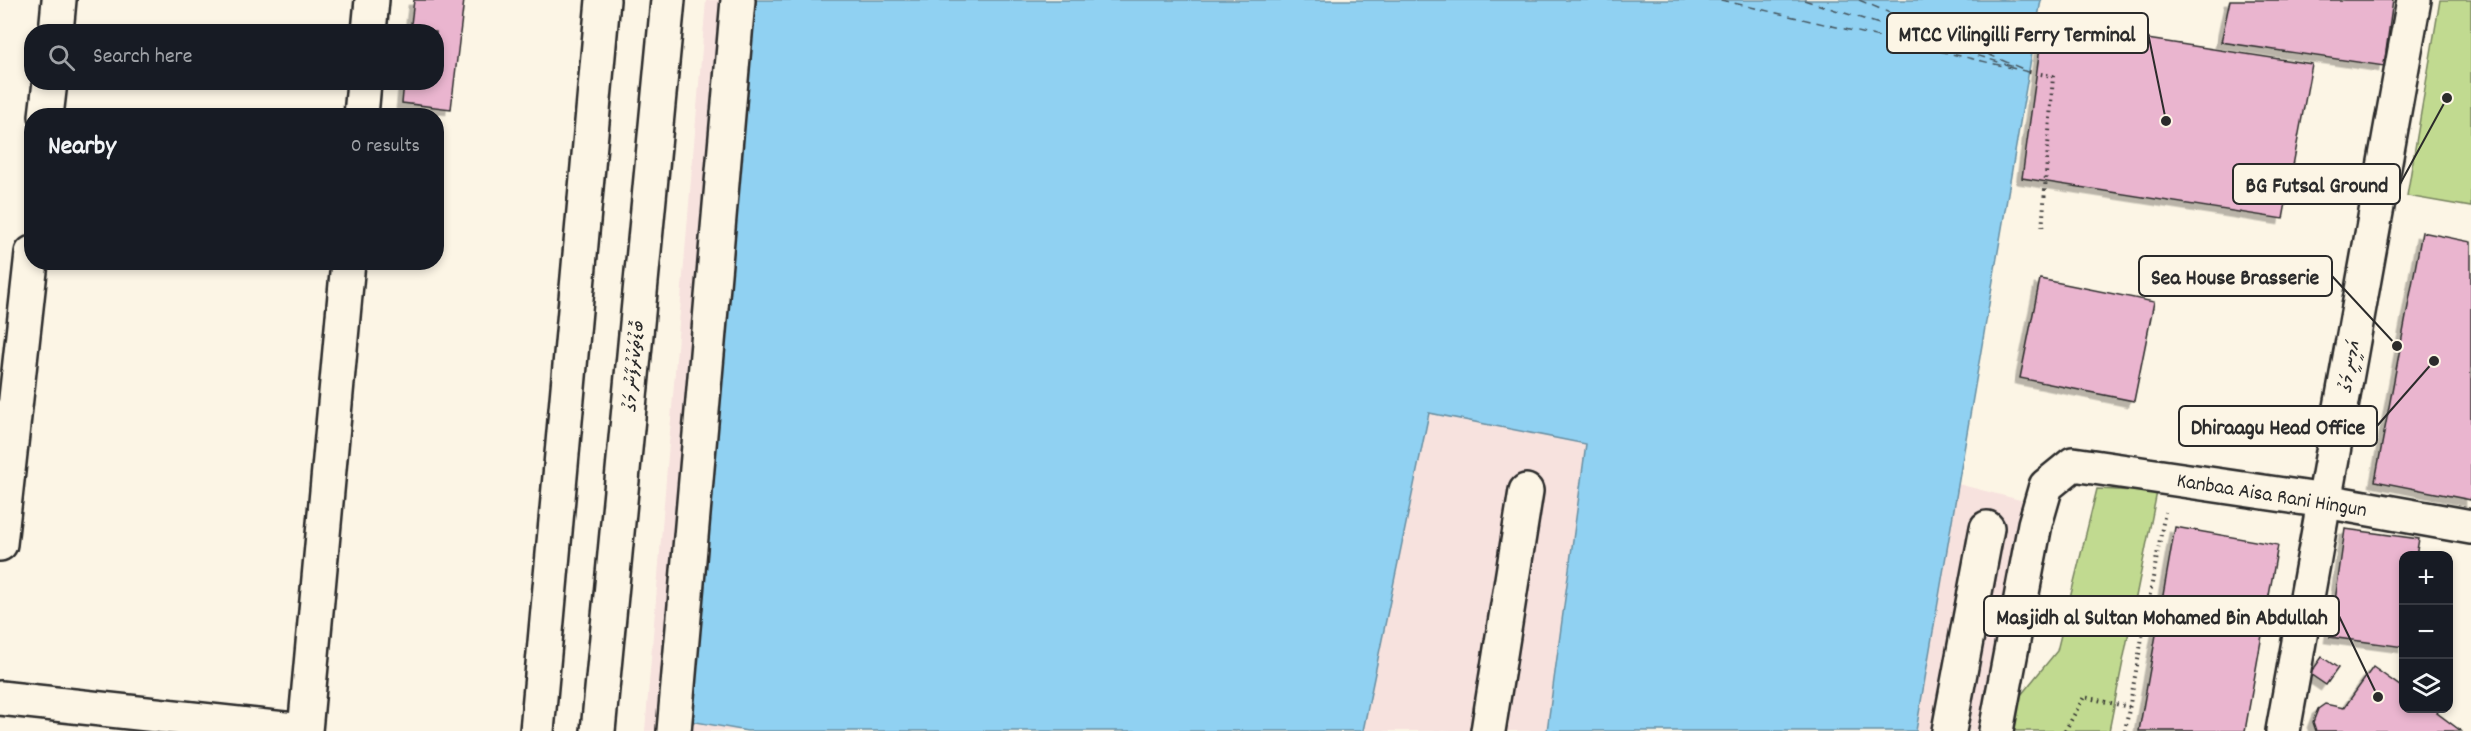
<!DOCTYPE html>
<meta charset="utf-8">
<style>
:root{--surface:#171b24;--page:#20242c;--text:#f1f3f6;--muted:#9ea1a6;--line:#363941}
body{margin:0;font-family:Dekko,"Noto Sans Thaana",sans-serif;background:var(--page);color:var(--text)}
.controls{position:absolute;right:18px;bottom:18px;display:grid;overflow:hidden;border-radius:12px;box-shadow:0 3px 9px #0003}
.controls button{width:54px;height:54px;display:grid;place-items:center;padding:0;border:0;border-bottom:2px solid var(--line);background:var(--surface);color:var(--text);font:30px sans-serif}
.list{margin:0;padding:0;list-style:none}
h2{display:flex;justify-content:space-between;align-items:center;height:78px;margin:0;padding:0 24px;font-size:26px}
h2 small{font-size:20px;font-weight:400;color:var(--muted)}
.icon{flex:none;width:33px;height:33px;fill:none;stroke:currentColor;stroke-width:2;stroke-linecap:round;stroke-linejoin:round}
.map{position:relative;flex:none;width:2471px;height:731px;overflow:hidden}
.search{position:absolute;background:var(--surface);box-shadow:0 3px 9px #0003;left:24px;top:24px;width:420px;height:66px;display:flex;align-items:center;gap:15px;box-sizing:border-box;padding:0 21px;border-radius:24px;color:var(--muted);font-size:22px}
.panel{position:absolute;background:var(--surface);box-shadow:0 3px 9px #0003;left:24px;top:108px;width:420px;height:162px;border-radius:24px}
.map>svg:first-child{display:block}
</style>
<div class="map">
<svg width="2471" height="731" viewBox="0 0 2471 731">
<defs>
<filter id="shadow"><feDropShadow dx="-5.5" dy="5.5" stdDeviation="0" flood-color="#0004"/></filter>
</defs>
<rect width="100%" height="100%" fill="#fcf5e5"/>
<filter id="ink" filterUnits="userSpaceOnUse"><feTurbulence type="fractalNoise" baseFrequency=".0167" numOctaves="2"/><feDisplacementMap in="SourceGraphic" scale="12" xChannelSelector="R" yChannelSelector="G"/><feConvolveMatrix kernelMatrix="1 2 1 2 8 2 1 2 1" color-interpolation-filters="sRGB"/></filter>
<g filter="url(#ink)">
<!-- built -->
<g fill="#f7e2de">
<polygon points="706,0 756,0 690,720 747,731 645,731"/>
<polygon points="1429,413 1586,444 1547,731 1363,731"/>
<polygon points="1958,484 2028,502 1981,731 1916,731"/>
</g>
<!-- green -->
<g fill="#c1da90" stroke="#76825e" stroke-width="1.5">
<polygon points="2440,0 2471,0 2471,207 2407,196"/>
<polygon points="2097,489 2157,492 2109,731 2011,731 2016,701 2057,651"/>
</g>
<!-- water -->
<polygon fill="#90d1f2" stroke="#688fa2" stroke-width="1.5" points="756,0 2041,0 1916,731 1547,731 1586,444 1429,413 1363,731 747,731 690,721"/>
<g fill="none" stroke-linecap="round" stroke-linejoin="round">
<!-- ferry -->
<g stroke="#44545d" stroke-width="1.5" stroke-dasharray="8 6" stroke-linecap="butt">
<polyline points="1721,0 2029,72"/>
<polyline points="1804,0 2017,68"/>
<polyline points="1859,0 2023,69"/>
</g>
</g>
<!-- building -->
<g fill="#eab5cf" stroke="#2b2b2b" stroke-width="1.5" filter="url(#shadow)">
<polygon points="414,0 464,0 451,109 402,103 404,82 436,82 436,32 410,32"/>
<polygon points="2230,0 2393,0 2384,66 2221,42"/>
<polygon points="2044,19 2101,32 2312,64 2283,219 2022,178"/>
<polygon points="2422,232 2471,242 2471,500 2375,481"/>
<polygon points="2040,279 2154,302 2134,401 2020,378"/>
<polygon points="2175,527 2278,545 2245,731 2139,731"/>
<polygon points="2345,529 2419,539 2416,556 2404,556 2404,647 2330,637"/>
<polygon points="2322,657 2338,668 2326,685 2310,674"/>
<polygon points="2373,667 2404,689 2404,708 2440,708 2437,713 2461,731 2316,731 2313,722 2318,709 2325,704 2344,708"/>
</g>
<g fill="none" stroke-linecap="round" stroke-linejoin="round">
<defs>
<g id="minor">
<polyline points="56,32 59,0"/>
<polyline points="369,32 372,0"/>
<polyline points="46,116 50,82"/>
<polyline points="361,116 364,82"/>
<polyline points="0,544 32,253"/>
<polyline points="0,698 303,731"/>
<polyline points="305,731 348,262"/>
<polyline points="674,731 738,0"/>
<polyline points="1488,731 1526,491"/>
<polyline points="1949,731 1987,528"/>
<polyline points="1996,731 2035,524 2046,486 2073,464 2325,501"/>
</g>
<g id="major">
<polyline points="2325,501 2471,527"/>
<polyline points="537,731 603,0"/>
<polyline points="598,731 668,0"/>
<polyline points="2283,731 2414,0"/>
</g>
</defs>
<!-- minor casing -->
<use href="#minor" stroke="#2b2b2b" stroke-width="38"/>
<!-- major casing -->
<use href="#major" stroke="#2b2b2b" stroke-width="38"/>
<!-- path -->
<g stroke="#2b2b2b" stroke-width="4" stroke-dasharray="1.5 4.5" stroke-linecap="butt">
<polyline points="2029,72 2053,76 2042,231"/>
<polyline points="2065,731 2084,697 2129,707"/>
<polyline points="2125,731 2165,512"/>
</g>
<!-- minor -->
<use href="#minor" stroke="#fcf5e5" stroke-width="33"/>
<!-- major -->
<use href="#major" stroke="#fcf5e5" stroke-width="33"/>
</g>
</g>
<g text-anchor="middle" stroke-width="4.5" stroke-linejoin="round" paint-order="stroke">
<!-- street labels -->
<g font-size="21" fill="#2b2b2b" stroke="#fcf5e5">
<text transform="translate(633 366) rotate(-85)" y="7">ބޮޑުތަކުރުފާނު މަގު</text>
<text transform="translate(2349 366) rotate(-80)" y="7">އަމީނީ މަގު</text>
<text transform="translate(2272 494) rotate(9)" y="7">Kanbaa Aisa Rani Hingun</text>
</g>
</g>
<!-- callouts -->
<path fill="none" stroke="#2b2b2b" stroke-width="2" d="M2166 121L2148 33M2447 98L2400 184M2397 346L2332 276M2434 361L2377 426M2378 697L2339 616"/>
<g fill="#2b2b2b" stroke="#fcf5e5" stroke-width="2">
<circle cx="2166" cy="121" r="6"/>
<circle cx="2447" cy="98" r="6"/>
<circle cx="2397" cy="346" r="6"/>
<circle cx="2434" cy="361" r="6"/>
<circle cx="2378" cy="697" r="6"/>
</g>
<g fill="#fcf5e5" stroke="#2b2b2b" stroke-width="2">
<rect x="1887" y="13" width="261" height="40" rx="6"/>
<rect x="2233" y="164" width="167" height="40" rx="6"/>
<rect x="2139" y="256" width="193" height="40" rx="6"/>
<rect x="2179" y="406" width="198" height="40" rx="6"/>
<rect x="1984" y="596" width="355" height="40" rx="6"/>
</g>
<g font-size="22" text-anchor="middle" font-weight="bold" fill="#2b2b2b">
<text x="2017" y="41">MTCC Vilingilli Ferry Terminal</text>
<text x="2317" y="192">BG Futsal Ground</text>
<text x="2235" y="284">Sea House Brasserie</text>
<text x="2278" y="434">Dhiraagu Head Office</text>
<text x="2162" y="624">Masjidh al Sultan Mohamed Bin Abdullah</text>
</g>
</svg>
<div class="controls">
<button>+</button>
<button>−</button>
<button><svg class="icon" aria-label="layers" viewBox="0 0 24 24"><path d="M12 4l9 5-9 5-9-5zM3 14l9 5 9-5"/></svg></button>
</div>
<div class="search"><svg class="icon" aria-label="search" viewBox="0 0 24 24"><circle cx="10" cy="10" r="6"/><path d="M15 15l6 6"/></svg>Search here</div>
<section class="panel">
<h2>Nearby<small>0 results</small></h2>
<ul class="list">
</ul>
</section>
</div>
